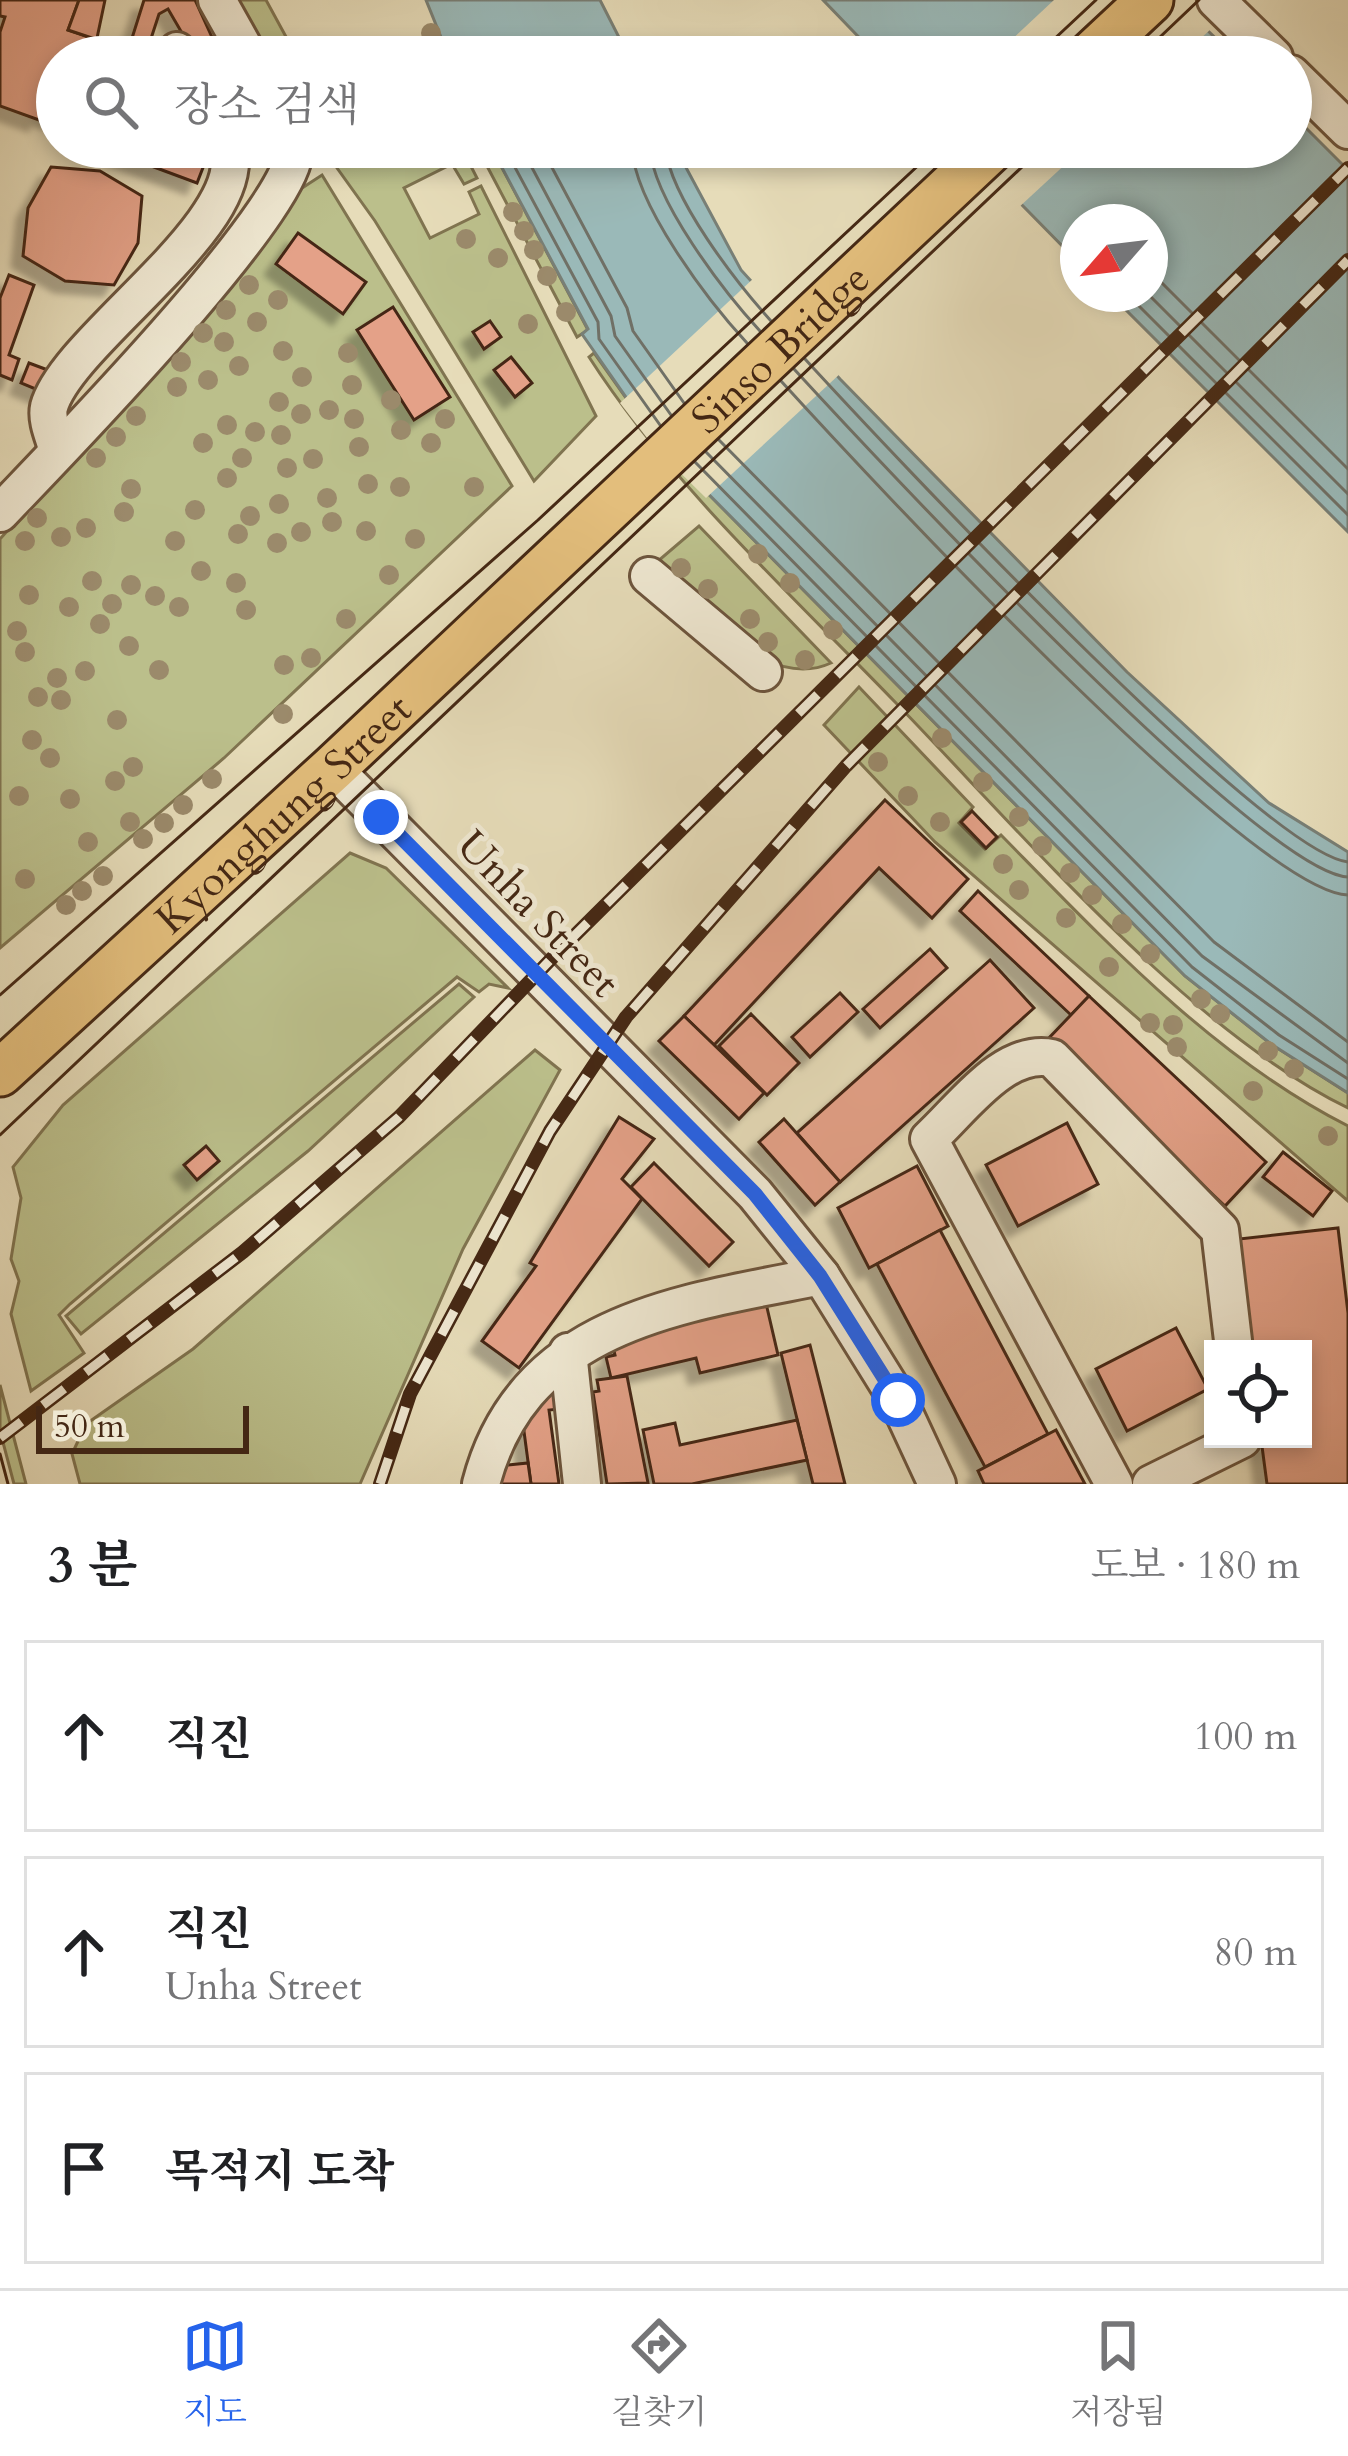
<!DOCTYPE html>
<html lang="ko">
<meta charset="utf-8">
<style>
:root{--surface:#fff;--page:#f6f6f6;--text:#202124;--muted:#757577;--line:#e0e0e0;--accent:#2563eb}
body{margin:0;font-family:Cardo,"Noto Serif KR",serif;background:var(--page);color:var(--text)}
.controls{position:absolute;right:36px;bottom:36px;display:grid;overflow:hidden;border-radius:0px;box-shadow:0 6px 18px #0003}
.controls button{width:108px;height:108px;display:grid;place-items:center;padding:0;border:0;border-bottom:3px solid var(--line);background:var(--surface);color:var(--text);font:60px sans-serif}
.compass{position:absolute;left:1060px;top:204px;width:108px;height:108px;border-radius:50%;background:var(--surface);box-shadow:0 6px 18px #0003;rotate:242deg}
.scale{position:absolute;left:36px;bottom:30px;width:213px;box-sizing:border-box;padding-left:12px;border:6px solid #452814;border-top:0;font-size:33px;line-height:42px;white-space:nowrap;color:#452814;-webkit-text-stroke:9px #efe8d2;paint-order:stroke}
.stop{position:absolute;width:36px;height:36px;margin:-27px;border:9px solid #2563eb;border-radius:50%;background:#fff}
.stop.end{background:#2563eb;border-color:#fff;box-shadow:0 3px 12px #0008}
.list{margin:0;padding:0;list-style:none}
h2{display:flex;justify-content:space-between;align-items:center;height:156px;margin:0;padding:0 48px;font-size:51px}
h2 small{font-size:39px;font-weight:400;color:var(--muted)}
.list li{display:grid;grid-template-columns:78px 1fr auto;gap:36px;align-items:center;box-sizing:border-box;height:192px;margin:0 24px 24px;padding:0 24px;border:3px solid var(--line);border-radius:0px}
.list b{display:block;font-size:45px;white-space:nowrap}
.list p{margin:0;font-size:39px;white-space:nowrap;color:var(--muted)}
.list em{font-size:39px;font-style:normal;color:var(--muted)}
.icon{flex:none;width:66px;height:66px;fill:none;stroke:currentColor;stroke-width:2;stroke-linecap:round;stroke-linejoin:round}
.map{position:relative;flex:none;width:1348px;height:1484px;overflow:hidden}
.search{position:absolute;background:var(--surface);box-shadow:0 6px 18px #0003;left:36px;right:36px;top:36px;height:132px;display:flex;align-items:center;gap:30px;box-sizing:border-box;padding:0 42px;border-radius:66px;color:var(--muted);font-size:45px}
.sheet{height:804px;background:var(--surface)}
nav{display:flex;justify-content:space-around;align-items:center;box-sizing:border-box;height:168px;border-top:3px solid var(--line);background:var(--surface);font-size:33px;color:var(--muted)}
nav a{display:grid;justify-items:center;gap:6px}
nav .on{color:var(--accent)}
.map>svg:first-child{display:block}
</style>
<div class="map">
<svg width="1348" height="1484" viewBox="0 0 1348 1484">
<defs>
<filter id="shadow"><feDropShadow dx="-11" dy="11" stdDeviation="3" flood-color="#0004"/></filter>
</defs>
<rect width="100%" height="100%" fill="#e6dcb9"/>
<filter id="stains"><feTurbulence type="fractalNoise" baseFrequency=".00167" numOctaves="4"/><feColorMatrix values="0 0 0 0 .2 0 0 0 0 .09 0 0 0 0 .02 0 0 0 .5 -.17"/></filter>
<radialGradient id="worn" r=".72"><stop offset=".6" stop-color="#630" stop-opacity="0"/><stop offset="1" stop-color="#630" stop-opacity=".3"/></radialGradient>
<!-- green -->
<g fill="#bbbf8b" stroke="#807450" stroke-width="3">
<polygon points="232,0 266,0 297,57 264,57"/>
<polygon points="322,147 461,147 477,178 464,184 452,164 404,188 430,238 479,214 469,192 481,186 596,416 534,481 375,221"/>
<polygon points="477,147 491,147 588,330 577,337"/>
<polygon points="322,175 512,486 224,758 0,948 0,539 108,419 293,194"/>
<path d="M594 353 658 443 1185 976 1271 1044 1348 1093V1108C1187 1029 1022 833 896 703 790 593 672 486 589 357Z"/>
<path d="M699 526 831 663C765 693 696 605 651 567Z"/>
<path d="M859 687 973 807 959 823 985 849 1001 835C1105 941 1214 1058 1348 1126V1201L935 842 824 725Z"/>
<polygon points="350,853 386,868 508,988 489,984 479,992 457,977 70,1304 59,1315 84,1353 31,1391 11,1314 19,1281 11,1259 21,1198 13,1167 63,1105"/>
<polygon points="459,984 474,997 308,1151 81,1334 66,1316"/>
<polygon points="535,1050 560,1070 463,1249 360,1484 80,1484 72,1454 86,1424 193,1349"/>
<polygon points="0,1385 26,1484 14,1484 0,1431"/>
</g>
<!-- water -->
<g fill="#9ab9b8" stroke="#787f76" stroke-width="3">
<polygon points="426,0 600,0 629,57 449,57"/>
<polygon points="823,0 1176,0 1235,57 878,57"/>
<polygon points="1291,113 1348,170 1348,532 1110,294 1150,294 1150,222 1078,222 1078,262 965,147 1291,147"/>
<polygon points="491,147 675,147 741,270 840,379 1127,672 1269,803 1348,852 1348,1093 1271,1044 1185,976 658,443 582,334 588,329"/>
</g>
<!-- pier -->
<g fill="#e6dcb9">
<polygon points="1054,0 1185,0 1213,27 1181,57 993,57"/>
<polygon points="959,147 1084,147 1017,209"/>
<polygon points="755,277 842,372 706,498 654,447 620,403"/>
</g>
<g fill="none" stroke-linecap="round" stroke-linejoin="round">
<!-- shore -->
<g stroke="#707066" stroke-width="3">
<polyline points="504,147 598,322 599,339 660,425"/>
<polyline points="521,147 611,316 615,336 671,415"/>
<polyline points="541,147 627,308 633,331 684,403"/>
<path d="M632 147C634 204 709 302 747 343"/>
<path d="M650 147C652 199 725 293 760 331"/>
<path d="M665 147C671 199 736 282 771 321"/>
<polyline points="1150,271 1348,469"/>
<polyline points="1127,294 1348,515"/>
<polyline points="1148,294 1348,494"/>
<path d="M805 359C881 442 1265 853 1348 862"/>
<path d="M794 369C871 453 1262 873 1348 877"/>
<path d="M781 381C862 470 1253 892 1348 895"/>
<polyline points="719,440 1214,942 1348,1042"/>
<polyline points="706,452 1202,956 1348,1063"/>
<polyline points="695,462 1192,967 1279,1035 1348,1079"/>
</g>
</g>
<!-- building -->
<g fill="#e4a188" stroke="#452814" stroke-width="3" filter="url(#shadow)">
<polygon points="0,0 79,0 68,30 92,38 85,57 57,57 55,118 41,113 39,120 0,106 0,32 5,17 0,16"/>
<polygon points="79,0 105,0 93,57 85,57 92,38 68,30"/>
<polygon points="144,0 195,0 221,57 196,57 168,9 159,14 145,57 127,54"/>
<polygon points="100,147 211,147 197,183"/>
<polygon points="51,167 100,171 142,196 138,243 114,285 65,281 23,256 28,208"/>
<polygon points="298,233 366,282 343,314 276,264"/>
<polygon points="9,275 34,285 9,355 19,359 12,380 0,375 0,298"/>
<polygon points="393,307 450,397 414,420 357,330"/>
<polygon points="490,321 501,337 484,349 473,332"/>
<polygon points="511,357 532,383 515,397 494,370"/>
<polygon points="29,363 53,372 45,393 21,383"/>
<polygon points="885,800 968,879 932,918 879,868 714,1045 684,1016"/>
<polygon points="972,811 997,837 986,848 961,822"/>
<polygon points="978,891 1089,996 1071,1015 960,911"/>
<polygon points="930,949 947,968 880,1028 863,1009"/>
<polygon points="990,960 1034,1008 840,1182 797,1133"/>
<polygon points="840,993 858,1012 810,1057 792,1037"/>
<polygon points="1089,996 1266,1162 1225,1206 1048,1039"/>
<polygon points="751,1014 799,1063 767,1095 719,1046"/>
<polygon points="684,1016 764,1093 739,1119 659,1041"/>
<polygon points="619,1117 654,1139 622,1179 642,1199 519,1368 482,1341 536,1266 530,1263"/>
<polygon points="784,1119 840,1182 815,1205 759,1142"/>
<polygon points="1067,1123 1098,1184 1018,1226 986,1165"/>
<polygon points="206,1146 219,1161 197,1180 184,1165"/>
<polygon points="1283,1152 1332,1191 1313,1216 1263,1177"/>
<polygon points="654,1163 733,1242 709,1266 631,1187"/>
<polygon points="917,1166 948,1226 869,1268 838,1208"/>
<polygon points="1338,1228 1348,1313 1348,1484 1267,1484 1261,1439 1303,1439 1303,1349 1251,1349 1239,1239"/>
<polygon points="940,1230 1048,1434 985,1467 877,1264"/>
<polygon points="765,1299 778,1355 700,1373 696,1358 611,1378 606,1357 615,1355 610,1335"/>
<polygon points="1176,1328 1208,1389 1127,1431 1096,1369"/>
<polygon points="810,1345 845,1484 813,1484 807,1460 781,1353"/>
<polygon points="627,1376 648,1483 607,1484 593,1392 599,1391 597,1380"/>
<polygon points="557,1393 560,1409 549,1410 559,1484 531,1484 521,1409 535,1396"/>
<polygon points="797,1420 807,1460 692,1484 654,1484 643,1430 675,1423 680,1445"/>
<polygon points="1056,1430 1085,1484 984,1484 978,1471"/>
<polygon points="528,1463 531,1484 498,1484 497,1466"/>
</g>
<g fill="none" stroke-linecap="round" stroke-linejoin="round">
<defs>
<g id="minor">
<polyline points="217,0 249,57"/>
<polyline points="1216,0 1274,57"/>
<polyline points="177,51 180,57"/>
<polyline points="1291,74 1348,130"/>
<path d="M58 451C54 437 46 420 49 407 67 340 252 223 228 147"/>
<path d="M0 513C49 461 303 203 294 147"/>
<polyline points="649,576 763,672"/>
<polyline points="333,768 755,1194 821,1276 898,1400 937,1484"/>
<polyline points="568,1352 582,1484"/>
<path d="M481 1484C523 1321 681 1304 821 1276"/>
<path d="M1114 1484 929 1139C962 1109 1004 1048 1052 1058L1220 1230 1234 1349"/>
<polyline points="1151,1484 1242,1439"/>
</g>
<g id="major">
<polyline points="1089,57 1150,0"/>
<path id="s1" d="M0 1073 333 768 993 147"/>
</g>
</defs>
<!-- minor casing -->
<use href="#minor" stroke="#6d553d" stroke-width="42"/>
<!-- major casing -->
<use href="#major" stroke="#452814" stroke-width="51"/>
<!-- minor -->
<use href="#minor" stroke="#efe8d2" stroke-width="36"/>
<!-- major -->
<use href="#major" stroke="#e3be7c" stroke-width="45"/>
<!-- tram -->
<g stroke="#452814" stroke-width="3">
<polyline points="1035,57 1096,0"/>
<polyline points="1139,57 1199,0"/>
<polyline points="0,995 538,520 938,147"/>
<polyline points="0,1135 1043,147"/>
<polyline points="0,1454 8,1484"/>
</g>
<defs>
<g id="rail">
<polyline points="0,1438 243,1252 399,1117 556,954 1348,168"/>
<polyline points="380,1484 410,1394 550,1131 626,1017 846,766 1348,260"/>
</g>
</defs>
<!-- rail casing -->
<use href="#rail" stroke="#452814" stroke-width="14"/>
<!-- rail -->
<use href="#rail" stroke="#efe8d2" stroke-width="9" stroke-dasharray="27" stroke-linecap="butt"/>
</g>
<!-- trees -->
<g fill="#9b8a6b">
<circle cx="431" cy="33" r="10"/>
<circle cx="513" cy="212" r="10"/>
<circle cx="524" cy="231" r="10"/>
<circle cx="466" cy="239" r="10"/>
<circle cx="534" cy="250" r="10"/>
<circle cx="498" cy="258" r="10"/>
<circle cx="547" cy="276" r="10"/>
<circle cx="249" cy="285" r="10"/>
<circle cx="278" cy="300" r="10"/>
<circle cx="226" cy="310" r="10"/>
<circle cx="566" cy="312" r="10"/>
<circle cx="257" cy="322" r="10"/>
<circle cx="528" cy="324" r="10"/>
<circle cx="203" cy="333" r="10"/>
<circle cx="224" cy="342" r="10"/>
<circle cx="283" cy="351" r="10"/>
<circle cx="348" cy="353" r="10"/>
<circle cx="181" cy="362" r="10"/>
<circle cx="239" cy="366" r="10"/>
<circle cx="302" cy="377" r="10"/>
<circle cx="208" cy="380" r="10"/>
<circle cx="352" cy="385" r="10"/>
<circle cx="177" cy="387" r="10"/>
<circle cx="391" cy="400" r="10"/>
<circle cx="279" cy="402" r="10"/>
<circle cx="329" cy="410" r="10"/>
<circle cx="301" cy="414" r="10"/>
<circle cx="136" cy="416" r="10"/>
<circle cx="354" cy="419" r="10"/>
<circle cx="445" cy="419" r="10"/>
<circle cx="227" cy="425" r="10"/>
<circle cx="401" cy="430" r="10"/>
<circle cx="255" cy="432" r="10"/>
<circle cx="281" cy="435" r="10"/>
<circle cx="116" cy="437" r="10"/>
<circle cx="203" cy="443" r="10"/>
<circle cx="431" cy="443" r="10"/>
<circle cx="359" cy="447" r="10"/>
<circle cx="96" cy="458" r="10"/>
<circle cx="242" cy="458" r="10"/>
<circle cx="313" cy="459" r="10"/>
<circle cx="287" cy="468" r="10"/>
<circle cx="227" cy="478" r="10"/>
<circle cx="368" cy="484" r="10"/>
<circle cx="400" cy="487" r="10"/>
<circle cx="474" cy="487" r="10"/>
<circle cx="131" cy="489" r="10"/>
<circle cx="327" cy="498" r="10"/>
<circle cx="279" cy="504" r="10"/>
<circle cx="195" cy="510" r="10"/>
<circle cx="124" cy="512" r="10"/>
<circle cx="250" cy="516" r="10"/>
<circle cx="37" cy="518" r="10"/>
<circle cx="332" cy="522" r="10"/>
<circle cx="86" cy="528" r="10"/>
<circle cx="366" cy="531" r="10"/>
<circle cx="301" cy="532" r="10"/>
<circle cx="238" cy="534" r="10"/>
<circle cx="61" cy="537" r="10"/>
<circle cx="415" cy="539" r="10"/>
<circle cx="25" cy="541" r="10"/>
<circle cx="175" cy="541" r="10"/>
<circle cx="277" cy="543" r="10"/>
<circle cx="758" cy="554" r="10"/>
<circle cx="681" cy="568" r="10"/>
<circle cx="201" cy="571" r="10"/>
<circle cx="389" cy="575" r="10"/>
<circle cx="92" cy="581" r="10"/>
<circle cx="236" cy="583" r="10"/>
<circle cx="790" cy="583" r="10"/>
<circle cx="131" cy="585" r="10"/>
<circle cx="708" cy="589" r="10"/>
<circle cx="29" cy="595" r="10"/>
<circle cx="155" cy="596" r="10"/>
<circle cx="112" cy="604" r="10"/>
<circle cx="69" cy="607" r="10"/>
<circle cx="179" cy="607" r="10"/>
<circle cx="246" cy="610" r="10"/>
<circle cx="346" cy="619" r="10"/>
<circle cx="750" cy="619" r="10"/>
<circle cx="100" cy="624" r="10"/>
<circle cx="833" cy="630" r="10"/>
<circle cx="17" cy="631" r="10"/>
<circle cx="768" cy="642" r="10"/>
<circle cx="129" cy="646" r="10"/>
<circle cx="25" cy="652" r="10"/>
<circle cx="311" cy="658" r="10"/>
<circle cx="805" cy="660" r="10"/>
<circle cx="284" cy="665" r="10"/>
<circle cx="159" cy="670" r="10"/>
<circle cx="85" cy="671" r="10"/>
<circle cx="57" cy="678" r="10"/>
<circle cx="38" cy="697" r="10"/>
<circle cx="61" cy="700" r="10"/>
<circle cx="283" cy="714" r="10"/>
<circle cx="117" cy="720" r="10"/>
<circle cx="942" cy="738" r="10"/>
<circle cx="32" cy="740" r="10"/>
<circle cx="50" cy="758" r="10"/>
<circle cx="878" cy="762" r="10"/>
<circle cx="133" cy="767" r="10"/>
<circle cx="212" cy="779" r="10"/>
<circle cx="115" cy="781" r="10"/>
<circle cx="983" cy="782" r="10"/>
<circle cx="19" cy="796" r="10"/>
<circle cx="908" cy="796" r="10"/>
<circle cx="70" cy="799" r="10"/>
<circle cx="183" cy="805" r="10"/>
<circle cx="1019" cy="817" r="10"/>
<circle cx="130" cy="822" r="10"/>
<circle cx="940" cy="822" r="10"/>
<circle cx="164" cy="823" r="10"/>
<circle cx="143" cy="839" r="10"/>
<circle cx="88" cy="842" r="10"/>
<circle cx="1042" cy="846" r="10"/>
<circle cx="1003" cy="864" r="10"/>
<circle cx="1070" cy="873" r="10"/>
<circle cx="103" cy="876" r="10"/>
<circle cx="25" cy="879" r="10"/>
<circle cx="1019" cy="890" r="10"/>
<circle cx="82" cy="891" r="10"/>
<circle cx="1092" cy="895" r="10"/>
<circle cx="66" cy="905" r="10"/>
<circle cx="1066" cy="918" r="10"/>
<circle cx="1122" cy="924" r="10"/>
<circle cx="1150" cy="954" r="10"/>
<circle cx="1109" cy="967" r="10"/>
<circle cx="1201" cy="999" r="10"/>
<circle cx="1220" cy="1014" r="10"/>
<circle cx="1150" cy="1023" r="10"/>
<circle cx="1173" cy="1025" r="10"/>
<circle cx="1177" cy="1047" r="10"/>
<circle cx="1268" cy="1051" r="10"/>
<circle cx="1294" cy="1069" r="10"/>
<circle cx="1253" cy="1091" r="10"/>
<circle cx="1328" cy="1136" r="10"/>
</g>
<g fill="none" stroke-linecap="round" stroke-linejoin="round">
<!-- route -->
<polyline stroke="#2563eb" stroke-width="15" points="381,817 755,1194 820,1276 898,1400"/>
</g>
<g text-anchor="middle" stroke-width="10" stroke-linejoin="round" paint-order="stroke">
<!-- street labels -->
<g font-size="42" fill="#452814" stroke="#efe8d2">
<text dy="15" stroke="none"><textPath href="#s1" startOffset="1065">Sinso Bridge</textPath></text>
<text dy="15" stroke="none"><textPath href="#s1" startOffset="384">Kyonghung Street</textPath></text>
<text transform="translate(539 913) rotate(46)" y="15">Unha Street</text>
</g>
</g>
<rect width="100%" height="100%" filter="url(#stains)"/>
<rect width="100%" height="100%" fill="url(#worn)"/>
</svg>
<div class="controls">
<button><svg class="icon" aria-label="locate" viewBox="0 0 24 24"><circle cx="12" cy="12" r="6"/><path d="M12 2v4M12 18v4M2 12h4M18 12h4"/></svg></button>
</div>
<svg class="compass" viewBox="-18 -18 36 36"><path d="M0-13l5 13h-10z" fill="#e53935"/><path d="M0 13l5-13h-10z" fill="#757577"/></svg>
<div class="scale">50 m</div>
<div class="stop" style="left:898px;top:1400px"></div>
<div class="stop end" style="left:381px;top:817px"></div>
<div class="search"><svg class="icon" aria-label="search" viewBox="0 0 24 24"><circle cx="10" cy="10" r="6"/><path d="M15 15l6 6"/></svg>장소 검색</div>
</div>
<section class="sheet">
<h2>3 분<small>도보 · 180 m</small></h2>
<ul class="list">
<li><svg class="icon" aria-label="ahead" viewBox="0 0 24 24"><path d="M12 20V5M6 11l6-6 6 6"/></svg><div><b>직진</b></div><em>100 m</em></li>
<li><svg class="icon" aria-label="ahead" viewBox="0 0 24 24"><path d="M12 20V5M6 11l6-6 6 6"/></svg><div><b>직진</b><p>Unha Street</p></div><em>80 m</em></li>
<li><svg class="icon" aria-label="arrive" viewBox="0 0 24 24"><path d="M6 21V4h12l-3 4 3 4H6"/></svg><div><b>목적지 도착</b></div></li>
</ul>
</section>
<nav>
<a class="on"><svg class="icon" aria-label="map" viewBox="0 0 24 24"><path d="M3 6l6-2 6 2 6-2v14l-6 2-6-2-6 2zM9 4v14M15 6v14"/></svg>지도</a>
<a><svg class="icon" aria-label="directions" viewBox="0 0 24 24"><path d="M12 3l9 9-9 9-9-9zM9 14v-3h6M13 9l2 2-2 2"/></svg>길찾기</a>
<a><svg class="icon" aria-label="saved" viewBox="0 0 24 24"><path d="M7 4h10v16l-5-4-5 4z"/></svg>저장됨</a>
</nav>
